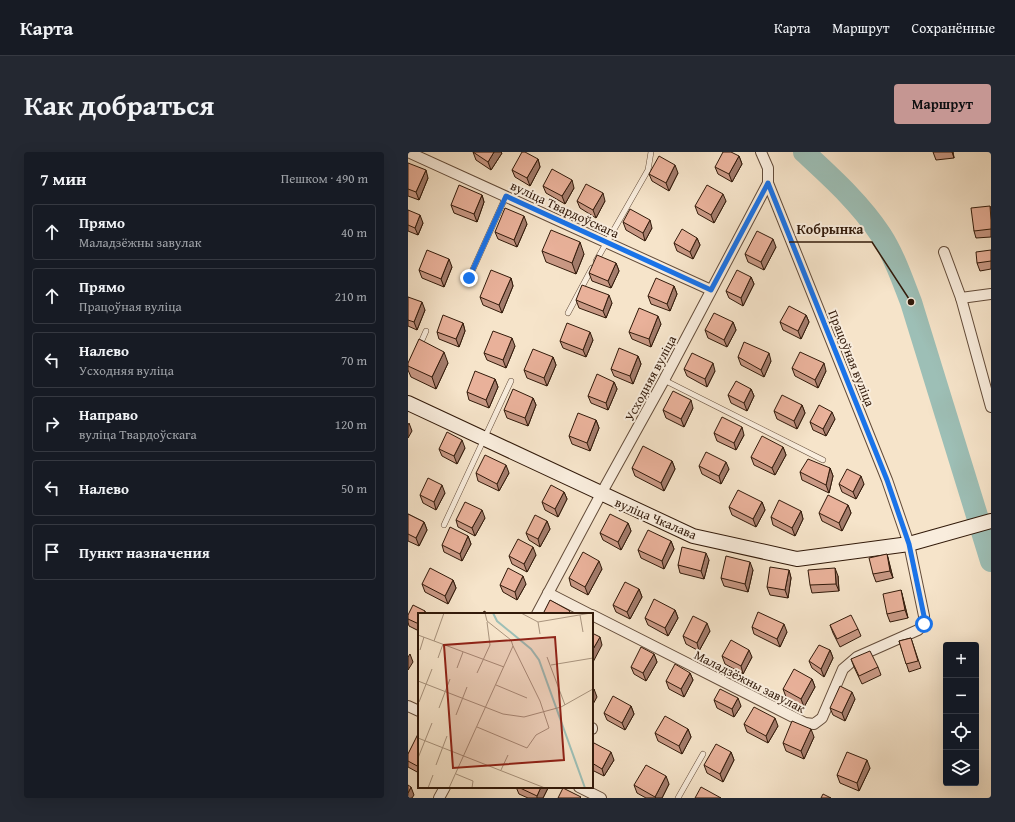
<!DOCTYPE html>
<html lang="ru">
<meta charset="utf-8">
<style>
:root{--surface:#171b24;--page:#242831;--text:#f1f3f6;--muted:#9ea1a6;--line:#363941;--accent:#c59692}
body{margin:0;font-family:"Gentium Book Plus",serif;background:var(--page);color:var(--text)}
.controls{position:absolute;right:12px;bottom:12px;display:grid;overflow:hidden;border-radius:4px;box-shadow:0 4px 16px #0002}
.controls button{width:36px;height:36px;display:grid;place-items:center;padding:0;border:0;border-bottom:1px solid var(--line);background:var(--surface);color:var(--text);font:20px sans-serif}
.stop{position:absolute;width:12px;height:12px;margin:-9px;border:3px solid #1a73e8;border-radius:50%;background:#fff}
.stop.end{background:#1a73e8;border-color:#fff;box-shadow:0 1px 4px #0008}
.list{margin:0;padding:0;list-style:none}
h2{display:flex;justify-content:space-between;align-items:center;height:52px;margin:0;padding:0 16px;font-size:17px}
h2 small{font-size:13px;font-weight:400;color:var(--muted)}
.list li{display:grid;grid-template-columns:26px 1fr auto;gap:12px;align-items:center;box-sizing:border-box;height:56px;margin:0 8px 8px;padding:0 8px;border:1px solid var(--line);border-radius:4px}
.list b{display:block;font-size:15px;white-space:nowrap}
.list p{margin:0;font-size:13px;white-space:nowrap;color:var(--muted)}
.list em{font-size:13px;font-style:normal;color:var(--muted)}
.icon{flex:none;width:22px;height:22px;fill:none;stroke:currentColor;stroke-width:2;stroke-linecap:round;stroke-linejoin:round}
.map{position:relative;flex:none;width:583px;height:646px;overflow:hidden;border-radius:4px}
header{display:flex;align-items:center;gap:24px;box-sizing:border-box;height:56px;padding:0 20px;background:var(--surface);border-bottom:1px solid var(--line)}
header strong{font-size:19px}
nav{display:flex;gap:22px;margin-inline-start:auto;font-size:14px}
.intro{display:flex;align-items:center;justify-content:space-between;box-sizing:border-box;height:96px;padding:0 24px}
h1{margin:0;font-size:28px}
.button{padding:10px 18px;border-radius:4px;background:var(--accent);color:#111;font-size:14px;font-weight:700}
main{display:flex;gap:24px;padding:0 24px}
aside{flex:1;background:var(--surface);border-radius:4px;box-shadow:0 4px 16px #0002}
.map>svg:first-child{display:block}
</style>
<header>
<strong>Карта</strong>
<nav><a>Карта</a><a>Маршрут</a><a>Сохранённые</a></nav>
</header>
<div class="intro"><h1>Как добраться</h1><a class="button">Маршрут</a></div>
<main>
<aside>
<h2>7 мин<small>Пешком · 490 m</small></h2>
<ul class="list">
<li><svg class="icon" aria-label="ahead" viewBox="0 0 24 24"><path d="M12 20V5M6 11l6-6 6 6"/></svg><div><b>Прямо</b><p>Маладзёжны завулак</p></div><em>40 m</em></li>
<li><svg class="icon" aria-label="ahead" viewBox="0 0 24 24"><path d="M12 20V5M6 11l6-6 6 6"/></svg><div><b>Прямо</b><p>Працоўная вуліца</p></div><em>210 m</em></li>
<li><svg class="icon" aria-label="left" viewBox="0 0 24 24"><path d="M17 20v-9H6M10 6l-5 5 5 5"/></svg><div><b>Налево</b><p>Усходняя вуліца</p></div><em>70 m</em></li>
<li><svg class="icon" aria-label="right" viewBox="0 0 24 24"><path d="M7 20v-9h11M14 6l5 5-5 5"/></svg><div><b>Направо</b><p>вуліца Твардоўскага</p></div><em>120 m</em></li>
<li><svg class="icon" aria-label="left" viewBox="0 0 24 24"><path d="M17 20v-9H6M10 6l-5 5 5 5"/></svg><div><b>Налево</b></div><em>50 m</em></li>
<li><svg class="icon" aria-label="arrive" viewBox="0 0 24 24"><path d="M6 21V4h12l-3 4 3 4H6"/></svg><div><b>Пункт назначения</b></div></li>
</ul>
</aside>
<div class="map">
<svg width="583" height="646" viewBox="0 0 583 646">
<rect width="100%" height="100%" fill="#f6e4ca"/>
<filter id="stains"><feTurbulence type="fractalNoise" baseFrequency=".005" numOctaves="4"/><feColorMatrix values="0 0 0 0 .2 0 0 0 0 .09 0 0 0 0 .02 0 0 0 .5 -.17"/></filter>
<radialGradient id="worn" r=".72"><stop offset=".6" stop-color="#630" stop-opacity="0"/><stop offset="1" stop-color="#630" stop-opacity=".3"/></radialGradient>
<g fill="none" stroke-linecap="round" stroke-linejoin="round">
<!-- river -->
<path stroke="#9dbfb6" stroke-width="22" d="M396 0C423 25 452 51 473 83 486 103 494 127 503 150L583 409"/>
<defs>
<g id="lane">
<polyline points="188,109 240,18 243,0"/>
<polyline points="61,126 98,44"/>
<polyline points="160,161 184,116"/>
<polyline points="11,195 18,179"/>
<polyline points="256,228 415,308"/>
<polyline points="36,373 103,229"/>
<polyline points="270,646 295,602"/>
</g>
<g id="street">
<polyline points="0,0 303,138"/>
<polyline points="536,100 553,146 583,255"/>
<polyline points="553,146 583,142"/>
<polyline points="140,441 181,462"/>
<polyline points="129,462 193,342 256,228 360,31 360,16 353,0"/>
<polyline points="184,463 397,571 406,572 414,566 435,517 449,505 510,478 516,472 516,464 501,392 479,328 360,31"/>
<polyline points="0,554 11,559"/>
<polyline points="184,577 184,576"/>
<polyline points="171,635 193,646"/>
<polyline points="31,646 37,635"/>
</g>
<polyline id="secondary" points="0,251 285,384 389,407 501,392 583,369"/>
</defs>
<!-- lane casing -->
<use href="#lane" stroke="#634c3a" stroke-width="6"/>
<!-- street casing -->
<use href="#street" stroke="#634c3a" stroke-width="12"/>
<!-- secondary casing -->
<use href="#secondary" stroke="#321a0a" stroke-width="16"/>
<!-- lane -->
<use href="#lane" stroke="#f9eddd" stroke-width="5"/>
<!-- street -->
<use href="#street" stroke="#f9eddd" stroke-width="10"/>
<!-- secondary -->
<use href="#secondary" stroke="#f9eddd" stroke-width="14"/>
</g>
<!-- wall -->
<g fill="#c89884" stroke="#321a0a">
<polygon points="65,0 94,1 83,18 68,8"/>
<polygon points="525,0 545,0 546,6 528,8"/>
<polygon points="331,4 334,12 324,30 310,22 307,15"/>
<polygon points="130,7 132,15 122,34 107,25 104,18"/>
<polygon points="0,11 20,26 11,48 0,44"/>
<polygon points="270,21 261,39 244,29 241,22"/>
<polygon points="135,34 166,36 157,52 138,41"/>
<polygon points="74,43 76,50 69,70 46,61 43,53"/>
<polygon points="169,49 197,49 188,66 172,56"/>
<polygon points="318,49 306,71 290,62 287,54"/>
<polygon points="582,54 583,58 583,85 568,86 566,79"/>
<polygon points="0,58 15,71 10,83 0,79"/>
<polygon points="215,70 244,76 237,89 218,78"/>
<polygon points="119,72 109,95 90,87 87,80"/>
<polygon points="289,86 292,93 285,107 269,99 266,91"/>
<polygon points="368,95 356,118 340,110 337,102"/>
<polygon points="583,98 583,117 572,119 569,111"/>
<polygon points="134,99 176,102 168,122 138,110"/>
<polygon points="208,111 211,119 203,136 184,129 181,121"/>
<polygon points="44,115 36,135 14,126 11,118"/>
<polygon points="343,125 346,132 335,154 321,146 318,139"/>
<polygon points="103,126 105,134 94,161 75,153 72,145"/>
<polygon points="266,134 269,142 262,159 243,152 240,144"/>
<polygon points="0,145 17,158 9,178 0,174"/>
<polygon points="168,148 204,151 198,166 171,156"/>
<polygon points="398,163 401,170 393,187 375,178 372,170"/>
<polygon points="325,170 328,178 319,195 300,186 297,178"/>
<polygon points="55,171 57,179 51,195 31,187 29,180"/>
<polygon points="253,172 243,195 224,187 221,180"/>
<polygon points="185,188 178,205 155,196 152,189"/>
<polygon points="107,194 98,216 79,208 76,201"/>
<polygon points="230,204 233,212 225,232 206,224 203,217"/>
<polygon points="145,205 148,213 139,234 119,226 116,218"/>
<polygon points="330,205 363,209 356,225 333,213"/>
<polygon points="0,211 40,211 28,237 3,225 0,218"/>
<polygon points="384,216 418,219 410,236 387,224"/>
<polygon points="276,217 307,219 299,235 279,224"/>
<polygon points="87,227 90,235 81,256 61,248 59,240"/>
<polygon points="206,230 209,237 200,258 183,251 180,244"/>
<polygon points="343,237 346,244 339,259 323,251 320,243"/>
<polygon points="125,246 128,253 120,274 99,266 96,258"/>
<polygon points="394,253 397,261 389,277 369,267 366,259"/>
<polygon points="285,256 276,275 258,266 255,258"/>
<polygon points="427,267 418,284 405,278 402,270"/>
<polygon points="188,268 191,276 182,299 164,292 161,284"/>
<polygon points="306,281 336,283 328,298 309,289"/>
<polygon points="375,295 378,303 367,323 346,313 343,305"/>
<polygon points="57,296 49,312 34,304 31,297"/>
<polygon points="264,309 267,317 256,339 227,324 224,316"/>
<polygon points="291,314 321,317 313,332 294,322"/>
<polygon points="422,316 425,324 421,341 394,328 392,320"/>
<polygon points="68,321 101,321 91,339 70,329"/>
<polygon points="431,332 456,332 448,347 434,340"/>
<polygon points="156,340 159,347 150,365 137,358 134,350"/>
<polygon points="37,341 28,358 15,351 12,343"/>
<polygon points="354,350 357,358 348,375 324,363 321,355"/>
<polygon points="440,353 443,361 434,379 414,369 411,361"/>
<polygon points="393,359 395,367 387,384 365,373 363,365"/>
<polygon points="0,362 16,370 19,378 11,394 0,389"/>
<polygon points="77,366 67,384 50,375 48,368"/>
<polygon points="139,369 142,377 132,395 121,388 118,381"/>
<polygon points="220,371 223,379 213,398 195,388 192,381"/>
<polygon points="60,384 63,392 54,409 36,400 34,393"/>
<polygon points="263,389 266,397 256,417 233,406 230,398"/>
<polygon points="479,402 485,426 468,430 465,422"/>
<polygon points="128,403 119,420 104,412 101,404"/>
<polygon points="301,408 296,427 272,421 270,413"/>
<polygon points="194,417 180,443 163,434 161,426"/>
<polygon points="345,418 340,440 316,434 313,426"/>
<polygon points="381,418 383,426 380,446 362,443 359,435"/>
<polygon points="430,424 431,439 404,441 402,433"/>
<polygon points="45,428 48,436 40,452 17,440 14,432"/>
<polygon points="118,432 109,448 95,440 92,433"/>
<polygon points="231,437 234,445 222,467 208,460 205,453"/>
<polygon points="493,438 500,466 482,470 479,462"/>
<polygon points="267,458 270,466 260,484 240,473 237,466"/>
<polygon points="17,459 18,462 11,462 11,479 1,474 0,470 0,463"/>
<polygon points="422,473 450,477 453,484 432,495 425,481"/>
<polygon points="344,475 379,480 372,495 346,482"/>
<polygon points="302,479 291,499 278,492 275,484"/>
<polygon points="503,486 513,516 501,520 491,489"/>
<polygon points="422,498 425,506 416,525 404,516 401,509"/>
<polygon points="246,502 249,510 238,529 226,522 223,515"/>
<polygon points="314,504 344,505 335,522 317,512"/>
<polygon points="443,507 470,515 473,523 454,532 446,515"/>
<polygon points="282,521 285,528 276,545 261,537 258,529"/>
<polygon points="404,527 407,535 396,555 378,545 375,537"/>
<polygon points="447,547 437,569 425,563 422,556"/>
<polygon points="306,548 333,554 326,565 309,556"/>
<polygon points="223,554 226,562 217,578 199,568 196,561"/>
<polygon points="336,572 370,574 360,591 339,580"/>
<polygon points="280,577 283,585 274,602 250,589 247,581"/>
<polygon points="11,583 11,621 0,615 0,602"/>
<polygon points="406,585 396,607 378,599 375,591"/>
<polygon points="184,595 206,608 196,624 184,618"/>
<polygon points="323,600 326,608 315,630 299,621 296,613"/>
<polygon points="462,616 451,639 432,631 429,623"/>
<polygon points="261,632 254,646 238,646 229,641 226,633"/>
<polygon points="108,635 139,635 140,636 135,646 120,646 111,642"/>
</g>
<!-- shaded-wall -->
<g fill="#a37c6c" stroke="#321a0a">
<polygon points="86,0 93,0 94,1 83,18 80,10"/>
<polygon points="544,0 545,0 546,6"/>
<polygon points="331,4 334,12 324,30 321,22"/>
<polygon points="130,7 132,15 122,34 119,26"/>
<polygon points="267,13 270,21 261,39 258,31"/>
<polygon points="18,18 20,26 11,48 8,40"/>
<polygon points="164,28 166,36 157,52 154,44"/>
<polygon points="195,41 197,49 188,66 185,58"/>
<polygon points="315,42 318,49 306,71 303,63"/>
<polygon points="74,43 76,50 69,70 66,62"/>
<polygon points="12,63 15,71 10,83 7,76"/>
<polygon points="116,64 119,72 109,95 106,88"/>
<polygon points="242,68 244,76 237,89 235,81"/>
<polygon points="289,86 292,93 285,107 282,100"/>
<polygon points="365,87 368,95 356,118 353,110"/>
<polygon points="172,90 176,102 168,122 164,111"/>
<polygon points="41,107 44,115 36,135 33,127"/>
<polygon points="208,111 211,119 203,136 200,129"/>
<polygon points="343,125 346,132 335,154 333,146"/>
<polygon points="103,126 105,134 94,161 91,153"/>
<polygon points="266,134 269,142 262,159 259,152"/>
<polygon points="201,143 204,151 198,166 195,159"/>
<polygon points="14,150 17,158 9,178 6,170"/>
<polygon points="398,163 401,170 393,187 390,179"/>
<polygon points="250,164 253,172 243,195 241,187"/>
<polygon points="325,170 328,178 319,195 316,188"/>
<polygon points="55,171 57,179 51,195 48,187"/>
<polygon points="182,180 185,188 178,205 175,198"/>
<polygon points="104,186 107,194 98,216 95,208"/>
<polygon points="36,200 40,211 28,237 24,225"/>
<polygon points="361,201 363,209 356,225 353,218"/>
<polygon points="230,204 233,212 225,232 222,224"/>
<polygon points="145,205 148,213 139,234 136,226"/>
<polygon points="305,211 307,219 299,235 297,227"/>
<polygon points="416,211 418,219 410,236 407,228"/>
<polygon points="87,227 90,235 81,256 78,248"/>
<polygon points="206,230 209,237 200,258 198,251"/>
<polygon points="343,237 346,244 339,259 336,251"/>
<polygon points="125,246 128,253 120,274 117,266"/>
<polygon points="283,248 285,256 276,275 273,267"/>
<polygon points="394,253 397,261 389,277 386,269"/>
<polygon points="424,260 427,267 418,284 415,277"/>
<polygon points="188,268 191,276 182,299 179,291"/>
<polygon points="1,271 4,279 0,286 0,273"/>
<polygon points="334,275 336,283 328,298 326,291"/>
<polygon points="54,288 57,296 49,312 46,304"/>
<polygon points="375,295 378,303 367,323 364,316"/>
<polygon points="264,309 267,317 256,339 253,331"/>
<polygon points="318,310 321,317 313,332 311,324"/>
<polygon points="98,313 101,321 91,339 89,332"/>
<polygon points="422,316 425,324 421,341 418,333"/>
<polygon points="453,324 456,332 448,347 445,340"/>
<polygon points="34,333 37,341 28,358 26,350"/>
<polygon points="156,340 159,347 150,365 147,357"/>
<polygon points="354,350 357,358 348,375 345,367"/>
<polygon points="440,353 443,361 434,379 431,371"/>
<polygon points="74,358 77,366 67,384 64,376"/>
<polygon points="393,359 395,367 387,384 384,376"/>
<polygon points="139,369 142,377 132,395 130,387"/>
<polygon points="16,370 19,378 11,394 8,386"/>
<polygon points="220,371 223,379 213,398 210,390"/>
<polygon points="60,384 63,392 54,409 52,402"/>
<polygon points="263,389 266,397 256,417 254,409"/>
<polygon points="125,395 128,403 119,420 116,412"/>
<polygon points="298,401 301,408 296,427 293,419"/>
<polygon points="479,402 485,426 482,419"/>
<polygon points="191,409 194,417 180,443 177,435"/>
<polygon points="342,410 345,418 340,440 337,432"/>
<polygon points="427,416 430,424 431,439 428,432"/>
<polygon points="381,418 383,426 380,446 377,438"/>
<polygon points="115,424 118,432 109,448 107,440"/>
<polygon points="45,428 48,436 40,452 37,444"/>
<polygon points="231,437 234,445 222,467 219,460"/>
<polygon points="493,438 500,466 497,458"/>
<polygon points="267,458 270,466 260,484 257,476"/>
<polygon points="299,471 302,479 291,499 289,491"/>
<polygon points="376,472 379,480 372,495 369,487"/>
<polygon points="192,485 194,493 184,512 184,499"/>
<polygon points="341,498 344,505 335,522 333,514"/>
<polygon points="422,498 425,506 416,525 413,517"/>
<polygon points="2,502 5,510 0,518 0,505"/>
<polygon points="246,502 249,510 238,529 235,521"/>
<polygon points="282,521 285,528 276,545 273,537"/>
<polygon points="404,527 407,535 396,555 393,547"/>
<polygon points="186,537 189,545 184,554 184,541"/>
<polygon points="444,540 447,547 437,569 434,561"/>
<polygon points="330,546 333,554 326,565 324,557"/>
<polygon points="223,554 226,562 217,578 214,571"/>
<polygon points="367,566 370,574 360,591 358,584"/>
<polygon points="280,577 283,585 274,602 271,594"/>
<polygon points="403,577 406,585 396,607 393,599"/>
<polygon points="203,600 206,608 196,624 194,617"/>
<polygon points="323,600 326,608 315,630 312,622"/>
<polygon points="459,608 462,616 451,639 449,631"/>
<polygon points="258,624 261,632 254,646 248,646 247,645"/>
<polygon points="3,635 6,643 4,646 0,646 0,641"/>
<polygon points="133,635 139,635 140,636 135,646 129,646 129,644"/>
</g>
<!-- building -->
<g fill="#e9b19a" stroke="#321a0a">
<polygon points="65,0 86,0 80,10"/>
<polygon points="114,0 117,0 130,7 119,26 104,18"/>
<polygon points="315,0 323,0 331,4 321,22 307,15"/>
<polygon points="251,4 267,13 258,31 241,22"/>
<polygon points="0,11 18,18 8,40 0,37"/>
<polygon points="144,17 164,28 154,44 135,34"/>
<polygon points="178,32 195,41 185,58 169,49"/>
<polygon points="51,33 74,43 66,62 43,53"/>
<polygon points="299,33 315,42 303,63 287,54"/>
<polygon points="582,54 583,68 583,77 566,79 563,56"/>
<polygon points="97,56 116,64 106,88 87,80"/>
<polygon points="222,57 242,68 235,81 215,70"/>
<polygon points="0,58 12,63 7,76 0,73"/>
<polygon points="274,77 289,86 282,100 266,91"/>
<polygon points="143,78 172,90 164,111 134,99"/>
<polygon points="349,79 365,87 353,110 337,102"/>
<polygon points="19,98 41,107 33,127 11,118"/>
<polygon points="583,98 583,109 569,111 568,100"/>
<polygon points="189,103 208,111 200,129 181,121"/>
<polygon points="83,118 103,126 91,153 72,145"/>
<polygon points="329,118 343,125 333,146 318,139"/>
<polygon points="248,126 266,134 259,152 240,144"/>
<polygon points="174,133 201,143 195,159 168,148"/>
<polygon points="0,145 14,150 6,170 0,168"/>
<polygon points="381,154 398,163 390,179 372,170"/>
<polygon points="231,156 250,164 241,187 221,180"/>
<polygon points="306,161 325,170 316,188 297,178"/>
<polygon points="35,163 55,171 48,187 29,180"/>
<polygon points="159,171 182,180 175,198 152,189"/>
<polygon points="85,179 104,186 95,208 76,201"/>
<polygon points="11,187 36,200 24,225 0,214 0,211"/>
<polygon points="336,190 361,201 353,218 330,205"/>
<polygon points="211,196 230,204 222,224 203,217"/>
<polygon points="125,197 145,205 136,226 116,218"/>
<polygon points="392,200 416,211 407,228 384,216"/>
<polygon points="284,201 305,211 297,227 276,217"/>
<polygon points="67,219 87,227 78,248 59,240"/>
<polygon points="189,222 206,230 198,251 180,244"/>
<polygon points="328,229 343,237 336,251 320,243"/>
<polygon points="105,237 125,246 117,266 96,258"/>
<polygon points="265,239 283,248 273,267 255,258"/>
<polygon points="374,243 394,253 386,269 366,259"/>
<polygon points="411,253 424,260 415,277 402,270"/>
<polygon points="170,261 188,268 179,291 161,284"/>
<polygon points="314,265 334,275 326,291 306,281"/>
<polygon points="39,280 54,288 46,304 31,297"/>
<polygon points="354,284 375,295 364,316 343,305"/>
<polygon points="235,294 264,309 253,331 224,316"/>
<polygon points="298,300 318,310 311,324 291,314"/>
<polygon points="77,303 98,313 89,332 68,321"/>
<polygon points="400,307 422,316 418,333 392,320"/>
<polygon points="439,317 453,324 445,340 431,332"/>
<polygon points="20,326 34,333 26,350 12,343"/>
<polygon points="143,333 156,340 147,357 134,350"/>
<polygon points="330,338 354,350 345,367 321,355"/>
<polygon points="420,343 440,353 431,371 411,361"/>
<polygon points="371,348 393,359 384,376 363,365"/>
<polygon points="57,350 74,358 64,376 48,368"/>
<polygon points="0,362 16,370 8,386 0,382"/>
<polygon points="202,362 220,371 210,390 192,381"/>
<polygon points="127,363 139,369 130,387 118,381"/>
<polygon points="42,375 60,384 52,402 34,393"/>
<polygon points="240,378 263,389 254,409 230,398"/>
<polygon points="110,387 125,395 116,412 101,404"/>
<polygon points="274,395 298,401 293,419 270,413"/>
<polygon points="175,400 191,409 177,435 161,426"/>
<polygon points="479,402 482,419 465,422 461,406"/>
<polygon points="318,404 342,410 337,432 313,426"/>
<polygon points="362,415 381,418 377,438 359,435"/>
<polygon points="22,416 45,428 37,444 14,432"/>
<polygon points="100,416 115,424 107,440 92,433"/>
<polygon points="427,416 428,432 402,433 400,418"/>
<polygon points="217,430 231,437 219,460 205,453"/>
<polygon points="493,438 497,458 479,462 475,442"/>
<polygon points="246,447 267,458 257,476 237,466"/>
<polygon points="142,448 162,459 160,462 135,462"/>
<polygon points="5,453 17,459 16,462 11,462 11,472 0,467 0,463"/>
<polygon points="76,459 81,462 75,462"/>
<polygon points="350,460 376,472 369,487 344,475"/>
<polygon points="443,463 450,477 429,487 422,473"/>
<polygon points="285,464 299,471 289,491 275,484"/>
<polygon points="184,481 192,485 184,499"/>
<polygon points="503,486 510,509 498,512 491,489"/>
<polygon points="323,488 341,498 333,514 314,504"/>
<polygon points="411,493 422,498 413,517 401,509"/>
<polygon points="233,495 246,502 235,521 223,515"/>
<polygon points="462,499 470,515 451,524 443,507"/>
<polygon points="267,512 282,521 273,537 258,529"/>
<polygon points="386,517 404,527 393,547 375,537"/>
<polygon points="432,534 444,540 434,561 422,556"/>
<polygon points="184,536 186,537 184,541"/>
<polygon points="312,537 330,546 324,557 306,548"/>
<polygon points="205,544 223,554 214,571 196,561"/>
<polygon points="346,555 367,566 358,584 336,572"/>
<polygon points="257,564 280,577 271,594 247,581"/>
<polygon points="384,569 403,577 393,599 375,591"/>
<polygon points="10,582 11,583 11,615 0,609 0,602"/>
<polygon points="186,591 203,600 194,617 184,611 184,595"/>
<polygon points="308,592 323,600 312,622 296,613"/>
<polygon points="439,600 459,608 449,631 429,623"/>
<polygon points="238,613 258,624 247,645 226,633"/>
<polygon points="0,633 3,635 0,641"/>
<polygon points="110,635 133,635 129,644"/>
<polygon points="293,635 313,646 287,646"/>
<polygon points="155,636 173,645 172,646 150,646"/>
<polygon points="415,642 423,646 413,646"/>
</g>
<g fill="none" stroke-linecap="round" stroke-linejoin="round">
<!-- route -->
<polyline stroke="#1a73e8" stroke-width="5" points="61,126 98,44 303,138 360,31 479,328 501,392 516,464 516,472"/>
</g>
<g text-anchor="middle" stroke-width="4" stroke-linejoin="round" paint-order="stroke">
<!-- street labels -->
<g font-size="13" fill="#321a0a" stroke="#f9eddd">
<text transform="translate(157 57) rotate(25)" y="5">вуліца Твардоўскага</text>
<text transform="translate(444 206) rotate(68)" y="5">Працоўная вуліца</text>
<text transform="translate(242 226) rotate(-62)" y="5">Усходняя вуліца</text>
<text transform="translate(248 366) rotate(23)" y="5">вуліца Чкалава</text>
<text transform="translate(342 529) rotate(27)" y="5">Маладзёжны завулак</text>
</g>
</g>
<!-- overview -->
<g transform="translate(10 461)">
<rect width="175" height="175" fill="#f6e4ca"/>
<path fill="none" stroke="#9dbfb6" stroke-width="2" d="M75 0 79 8 113 36 121 47 167 175"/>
<path fill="none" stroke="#a8937d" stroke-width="1" d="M103 0 120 9 173 0M162 2 165 19M120 9 122 21M0 22 86 54M16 28 26 0M2 37 6 24M129 44 147 92M20 45 25 31M133 52 175 45M39 55 45 39M59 60 72 32 69 9M0 68 85 101 106 104 143 94 175 76M78 72 109 85M1 89 14 56M21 95 32 66M38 102 49 74M59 114 109 135 118 122 131 115 122 88 95 33M0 125 127 175M0 145 14 110M18 152 29 123M83 157 90 142M38 161 55 168 54 175M10 175 15 162M31 175 95 33 93 27 69 8 67 0"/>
<path fill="#8f2418" fill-opacity="0.15" stroke="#8f2418" stroke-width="2" d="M137 24 146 147 35 155 26 32Z"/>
<rect width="175" height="175" fill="none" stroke="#321a0a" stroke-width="2"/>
</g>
<!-- callouts -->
<path fill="none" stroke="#321a0a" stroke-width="1.5" d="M503 150L464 90H381"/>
<circle fill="#321a0a" stroke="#f9eddd" stroke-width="1.5" cx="503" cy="150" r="4"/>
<g font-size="14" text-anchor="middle" font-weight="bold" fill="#321a0a" stroke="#f9eddd" stroke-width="4" stroke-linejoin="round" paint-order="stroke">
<text x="422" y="82">Кобрынка</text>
</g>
<rect width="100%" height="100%" filter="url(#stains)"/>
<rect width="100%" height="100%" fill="url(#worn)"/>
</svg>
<div class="controls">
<button>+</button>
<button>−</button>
<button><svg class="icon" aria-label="locate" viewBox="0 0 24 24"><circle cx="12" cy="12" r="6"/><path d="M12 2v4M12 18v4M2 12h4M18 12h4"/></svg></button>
<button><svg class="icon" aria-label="layers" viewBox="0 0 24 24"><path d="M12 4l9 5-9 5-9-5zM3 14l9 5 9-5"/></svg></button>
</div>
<div class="stop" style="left:516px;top:472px"></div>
<div class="stop end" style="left:61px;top:126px"></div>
</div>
</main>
